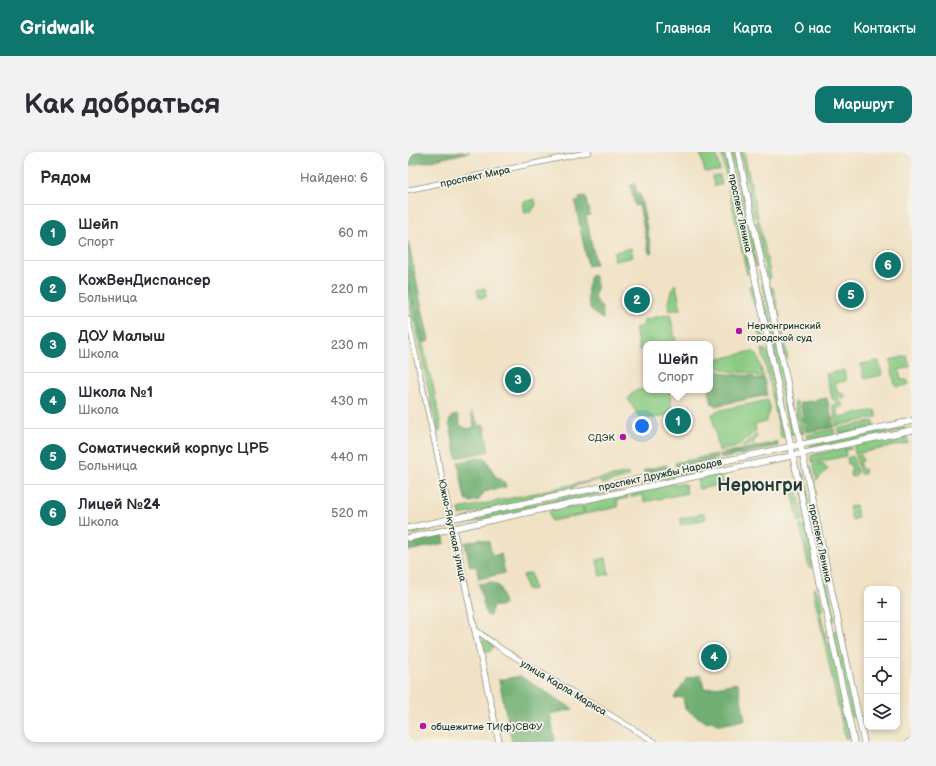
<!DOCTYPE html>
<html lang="ru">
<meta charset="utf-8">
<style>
:root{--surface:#fff;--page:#f2f2f3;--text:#2b2b33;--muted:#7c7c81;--line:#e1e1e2;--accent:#0f766e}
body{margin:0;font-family:"Balsamiq Sans",sans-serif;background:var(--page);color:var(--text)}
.controls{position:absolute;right:12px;bottom:12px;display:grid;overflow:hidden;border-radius:8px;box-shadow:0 2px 6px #0003}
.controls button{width:36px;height:36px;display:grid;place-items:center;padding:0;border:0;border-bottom:1px solid var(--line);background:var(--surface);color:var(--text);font:20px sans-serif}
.you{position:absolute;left:234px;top:274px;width:14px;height:14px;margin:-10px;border:3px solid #fff;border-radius:50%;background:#1a73e8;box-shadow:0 0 0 6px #1a73e833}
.badge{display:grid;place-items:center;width:26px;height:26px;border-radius:50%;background:var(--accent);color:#fff;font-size:13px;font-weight:700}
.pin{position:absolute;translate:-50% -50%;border:2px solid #fff;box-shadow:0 1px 4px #0006}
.popup{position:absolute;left:235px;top:189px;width:70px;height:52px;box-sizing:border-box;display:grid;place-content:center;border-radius:8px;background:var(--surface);filter:drop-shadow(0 1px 3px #0005);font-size:13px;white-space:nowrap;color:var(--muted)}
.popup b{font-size:15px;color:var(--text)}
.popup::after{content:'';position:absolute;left:50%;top:100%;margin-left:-8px;border:8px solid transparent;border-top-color:var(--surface)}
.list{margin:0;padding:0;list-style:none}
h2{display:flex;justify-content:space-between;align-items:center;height:52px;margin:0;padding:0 16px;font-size:17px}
h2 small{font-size:13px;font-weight:400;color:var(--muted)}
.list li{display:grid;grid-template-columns:26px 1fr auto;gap:12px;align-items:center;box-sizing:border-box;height:56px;padding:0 16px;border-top:1px solid var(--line)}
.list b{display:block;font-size:15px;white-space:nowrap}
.list p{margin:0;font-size:13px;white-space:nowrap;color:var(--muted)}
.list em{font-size:13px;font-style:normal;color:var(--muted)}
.icon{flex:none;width:22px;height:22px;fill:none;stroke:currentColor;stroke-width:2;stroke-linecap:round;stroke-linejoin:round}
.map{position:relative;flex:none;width:504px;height:590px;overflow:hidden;border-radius:12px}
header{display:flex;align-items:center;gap:24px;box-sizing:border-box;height:56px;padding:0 20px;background:var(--accent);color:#fff}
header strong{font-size:19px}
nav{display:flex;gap:22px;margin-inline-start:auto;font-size:14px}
.intro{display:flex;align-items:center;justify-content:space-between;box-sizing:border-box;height:96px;padding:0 24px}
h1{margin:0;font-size:28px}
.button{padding:10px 18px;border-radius:12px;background:var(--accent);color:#fff;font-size:14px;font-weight:700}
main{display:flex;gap:24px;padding:0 24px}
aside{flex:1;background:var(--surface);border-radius:12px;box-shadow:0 2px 6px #0003}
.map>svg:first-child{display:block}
</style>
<header>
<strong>Gridwalk</strong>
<nav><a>Главная</a><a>Карта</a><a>О нас</a><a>Контакты</a></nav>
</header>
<div class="intro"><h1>Как добраться</h1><a class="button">Маршрут</a></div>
<main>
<aside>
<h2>Рядом<small>Найдено: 6</small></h2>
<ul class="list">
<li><span class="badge">1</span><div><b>Шейп</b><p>Спорт</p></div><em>60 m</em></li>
<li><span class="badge">2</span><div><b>КожВенДиспансер</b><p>Больница</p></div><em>220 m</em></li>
<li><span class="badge">3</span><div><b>ДОУ Малыш</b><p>Школа</p></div><em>230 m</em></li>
<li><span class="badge">4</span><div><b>Школа №1</b><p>Школа</p></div><em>430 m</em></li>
<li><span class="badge">5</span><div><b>Соматический корпус ЦРБ</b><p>Больница</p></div><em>440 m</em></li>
<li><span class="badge">6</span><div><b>Лицей №24</b><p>Школа</p></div><em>520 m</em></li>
</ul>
</aside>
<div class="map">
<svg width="504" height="590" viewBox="0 0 504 590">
<rect width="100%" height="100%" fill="#f7f3e8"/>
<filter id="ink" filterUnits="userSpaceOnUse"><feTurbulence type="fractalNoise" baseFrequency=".025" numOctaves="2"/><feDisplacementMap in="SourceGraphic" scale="8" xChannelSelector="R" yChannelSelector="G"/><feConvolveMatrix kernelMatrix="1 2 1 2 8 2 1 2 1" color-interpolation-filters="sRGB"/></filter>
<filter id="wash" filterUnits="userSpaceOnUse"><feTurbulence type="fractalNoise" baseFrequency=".012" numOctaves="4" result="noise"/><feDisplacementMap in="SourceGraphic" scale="16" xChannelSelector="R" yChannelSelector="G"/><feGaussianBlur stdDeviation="0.9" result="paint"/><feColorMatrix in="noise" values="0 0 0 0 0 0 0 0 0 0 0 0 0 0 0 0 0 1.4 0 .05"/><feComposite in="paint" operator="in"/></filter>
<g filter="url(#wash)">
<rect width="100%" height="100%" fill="#f1e2c6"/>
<!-- green -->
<g fill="#8acb83" stroke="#54845c">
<polygon points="292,0 308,0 312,19 297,20"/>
<polygon points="313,0 317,0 342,117 341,121 339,123"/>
<polygon points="322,0 328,0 343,69 348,115 348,116"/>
<polygon points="332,0 336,0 350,66 347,66 346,65"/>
<polygon points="312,23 314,32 306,34 304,25"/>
<polygon points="127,47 128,53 123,60 117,61 115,50"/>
<polygon points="351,68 363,126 359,127 348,70"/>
<polygon points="223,96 225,105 207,109 206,100"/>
<polygon points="356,130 376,227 370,228 358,168 354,131"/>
<polygon points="0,132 17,201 20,216 25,233 33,275 30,281 0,143"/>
<polygon points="266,133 268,133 273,157 261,159 260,152"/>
<polygon points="345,133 348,152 346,153 345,152 341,134"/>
<polygon points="361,135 365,135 372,166 367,164"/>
<polygon points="77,136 78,145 71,146 69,138"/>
<polygon points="262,162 268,190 257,192 238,192 238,196 231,198 227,176 236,174 235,168"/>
<polygon points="352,173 357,187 356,190 353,192 349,174"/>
<polygon points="374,177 380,207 379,207 376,205 371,181"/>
<polygon points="354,197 358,198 360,200 366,229 361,230"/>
<polygon points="344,199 350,204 356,227 348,223 340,221 321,219 308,215 302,218 302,214 308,208"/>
<polygon points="499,204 502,215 491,218 493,228 499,228 501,232 499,233 489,235 487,233 482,208"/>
<polygon points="471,209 474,223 456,227 453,212"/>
<polygon points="436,218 438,229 427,231 430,241 435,241 437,243 437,245 435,247 425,248 424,246 418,222"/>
<polygon points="377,229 387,281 384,283 383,283 371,231"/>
<polygon points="367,231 378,285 373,286 362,232"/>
<path d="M238 236V238H261C262 246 265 255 262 262L251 265 232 267 220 247 226 239Z"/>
<polygon points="360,248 362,256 358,270 347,273 348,279 328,295 311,299 304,262 308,261 308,259"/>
<polygon points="389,249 396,281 392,282 386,252 387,250"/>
<polygon points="432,250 434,251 435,255 429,256 431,265 467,258 469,265 428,274 425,253 427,251"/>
<polygon points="466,269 466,275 432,282 430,280 429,277"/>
<polygon points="496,273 497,278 402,297 402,293"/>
<polygon points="426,277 427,282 425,284 400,289 399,283"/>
<polygon points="349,282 349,284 345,292 333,295"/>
<polygon points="498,282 500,291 447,302 446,295 447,293"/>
<polygon points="440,295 442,295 444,297 437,298 438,304 405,311 403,304 405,303"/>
<polygon points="453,303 455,309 452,310 453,317 456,317 457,322 452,322 451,320 448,304"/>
<polygon points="445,304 449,321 447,324 443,325 442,320 444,319 442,312 440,312 439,306"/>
<polygon points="415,311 420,317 409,328 406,313"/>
<polygon points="403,314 409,342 406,341 405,339 400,315"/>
<polygon points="220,321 220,325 194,332 190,328 166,334 163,339 135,345 134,339"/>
<polygon points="313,321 316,332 291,337 289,329 304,323"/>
<polygon points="393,321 396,322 416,414 410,415 391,322"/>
<polygon points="267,322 272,325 137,354 136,349"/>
<polygon points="262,332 277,332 279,341 236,350 235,343 223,345 223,342 225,340"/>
<polygon points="383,334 387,334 389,337 396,367 395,369 391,371"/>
<polygon points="132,340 133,345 52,363 51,357"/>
<polygon points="217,342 219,343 220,346 209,348 210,355 177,362 175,354 178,353 180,350"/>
<polygon points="134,350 135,355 55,372 52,370 52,368 54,367"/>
<polygon points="167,353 170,355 174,354 176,362 143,369 141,360 143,358"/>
<polygon points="448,353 450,366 444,368 441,355"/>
<polygon points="296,361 298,367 273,373 272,367"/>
<polygon points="22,374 25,375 24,378 0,383 0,379"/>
<polygon points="392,374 396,374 398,376 404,407 404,416 401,416"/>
<polygon points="198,406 201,422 192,424 189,408"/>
<polygon points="416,416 427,466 425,470 422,468 411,417"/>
<polygon points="123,421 126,437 119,438 115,423"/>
<polygon points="408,436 413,449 415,458 412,459 419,491 422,491 442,585 437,586 405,437"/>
<polygon points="427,478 430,480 448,562 446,565 443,565 424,480"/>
<path d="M76 488H78L85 493V496L81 500H76C74 497 73 492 74 489Z"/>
</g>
<!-- forest -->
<g fill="#6faf71" stroke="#477652">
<polygon points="0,0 62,0 0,14"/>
<polygon points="227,32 229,43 232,42 244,101 241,101 231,53 227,54 222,33"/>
<polygon points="177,44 182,63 178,64 188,112 180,114 167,50 172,49 171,45"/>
<polygon points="0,89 21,189 15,191 0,132"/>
<path d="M186 123C190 133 190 135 186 144 187 149 189 149 192 153 195 157 195 162 195 167 191 165 187 163 184 159 178 150 179 134 182 124Z"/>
<polygon points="302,216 319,222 344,224 349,227 356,227 359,243 307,254 306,251 304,252 301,238 302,238"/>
<polygon points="419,246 426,275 398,280 392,251"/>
<polygon points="63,260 72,274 76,273 81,299 49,306 41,270 44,264 50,263 52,273 59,277 66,275"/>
<polygon points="369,290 370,294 313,307 312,302"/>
<polygon points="309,302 310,307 269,316 267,311"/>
<polygon points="77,305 87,324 97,331 98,335 76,340 71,348 62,350 57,347 50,310"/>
<polygon points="312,312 313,317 275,325 270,321"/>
<polygon points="259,313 260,318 236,321 236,318"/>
<polygon points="35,381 37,391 0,399 0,388"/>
<polygon points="72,387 81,390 84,404 93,402 97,421 71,427 68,414 62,415 57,391"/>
<polygon points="83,430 92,435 96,453 84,455 82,464 78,463 71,432"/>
<polygon points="293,523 296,537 330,531 337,568 312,573 303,569 298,570 277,557 275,545 266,546 279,526"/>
<polygon points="112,524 165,557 142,562 147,589 104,590 91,528"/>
</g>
</g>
<g filter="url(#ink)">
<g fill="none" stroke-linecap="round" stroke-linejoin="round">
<defs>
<g id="minor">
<polyline points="0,38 181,0"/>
<polyline points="0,167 43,367"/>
<polyline points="66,477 87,492 92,496 247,590"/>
<polyline points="500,590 504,589"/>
</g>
<g id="tertiary">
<polyline points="320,0 446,590"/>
<polyline points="330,0 456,590"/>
<polyline points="43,367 91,590"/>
<polyline points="0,376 504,269"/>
<polyline points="0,386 504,278"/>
</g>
</defs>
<!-- minor casing -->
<use href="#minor" stroke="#88907d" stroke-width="6"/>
<!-- tertiary casing -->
<use href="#tertiary" stroke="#88907d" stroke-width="7"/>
<!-- minor -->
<use href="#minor" stroke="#fff" stroke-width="4.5"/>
<!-- tertiary -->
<use href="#tertiary" stroke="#fff" stroke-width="5.5"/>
</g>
</g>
<!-- markers -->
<g fill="#b5179e" stroke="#f7f3e8" stroke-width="1.5">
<circle cx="331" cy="179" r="4"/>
<circle cx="215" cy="285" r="4"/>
<circle cx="15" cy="574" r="4"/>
</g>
<g text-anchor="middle" stroke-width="3.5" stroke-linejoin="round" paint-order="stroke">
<!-- street labels -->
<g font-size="10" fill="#1f3d34" stroke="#f7f3e8">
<text transform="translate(67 24) rotate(-12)" y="4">проспект Мира</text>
<text transform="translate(333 61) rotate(78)" y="4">проспект Ленина</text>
<text transform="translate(252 322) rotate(-12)" y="4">проспект Дружбы Народов</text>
<text transform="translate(45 378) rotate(78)" y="4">Южно-Якутская улица</text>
<text transform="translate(413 391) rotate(78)" y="4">проспект Ленина</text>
<text transform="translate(156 535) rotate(31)" y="4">улица Карла Маркса</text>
</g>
<!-- poi labels -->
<g font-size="10" fill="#1f3d34" stroke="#f7f3e8" text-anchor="start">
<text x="339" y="177">Нерюнгринский<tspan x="339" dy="12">городской суд</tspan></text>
<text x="207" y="289" text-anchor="end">СДЭК</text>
<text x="23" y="578">общежитие ТИ(ф)СВФУ</text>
</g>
<!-- town labels -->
<g font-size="18" font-weight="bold" fill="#1f3d34" stroke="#f7f3e8">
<text x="352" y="339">Нерюнгри</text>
</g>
</g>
</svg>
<div class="controls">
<button>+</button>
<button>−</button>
<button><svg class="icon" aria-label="locate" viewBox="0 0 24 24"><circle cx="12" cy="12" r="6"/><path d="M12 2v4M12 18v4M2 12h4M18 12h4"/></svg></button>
<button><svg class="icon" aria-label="layers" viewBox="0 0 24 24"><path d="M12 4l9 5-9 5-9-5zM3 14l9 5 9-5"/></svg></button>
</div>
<div class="you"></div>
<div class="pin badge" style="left:270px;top:269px">1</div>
<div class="popup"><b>Шейп</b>Спорт</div>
<div class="pin badge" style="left:229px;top:148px">2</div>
<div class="pin badge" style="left:110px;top:228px">3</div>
<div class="pin badge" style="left:306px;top:505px">4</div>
<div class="pin badge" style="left:443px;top:143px">5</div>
<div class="pin badge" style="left:480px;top:113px">6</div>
</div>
</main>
